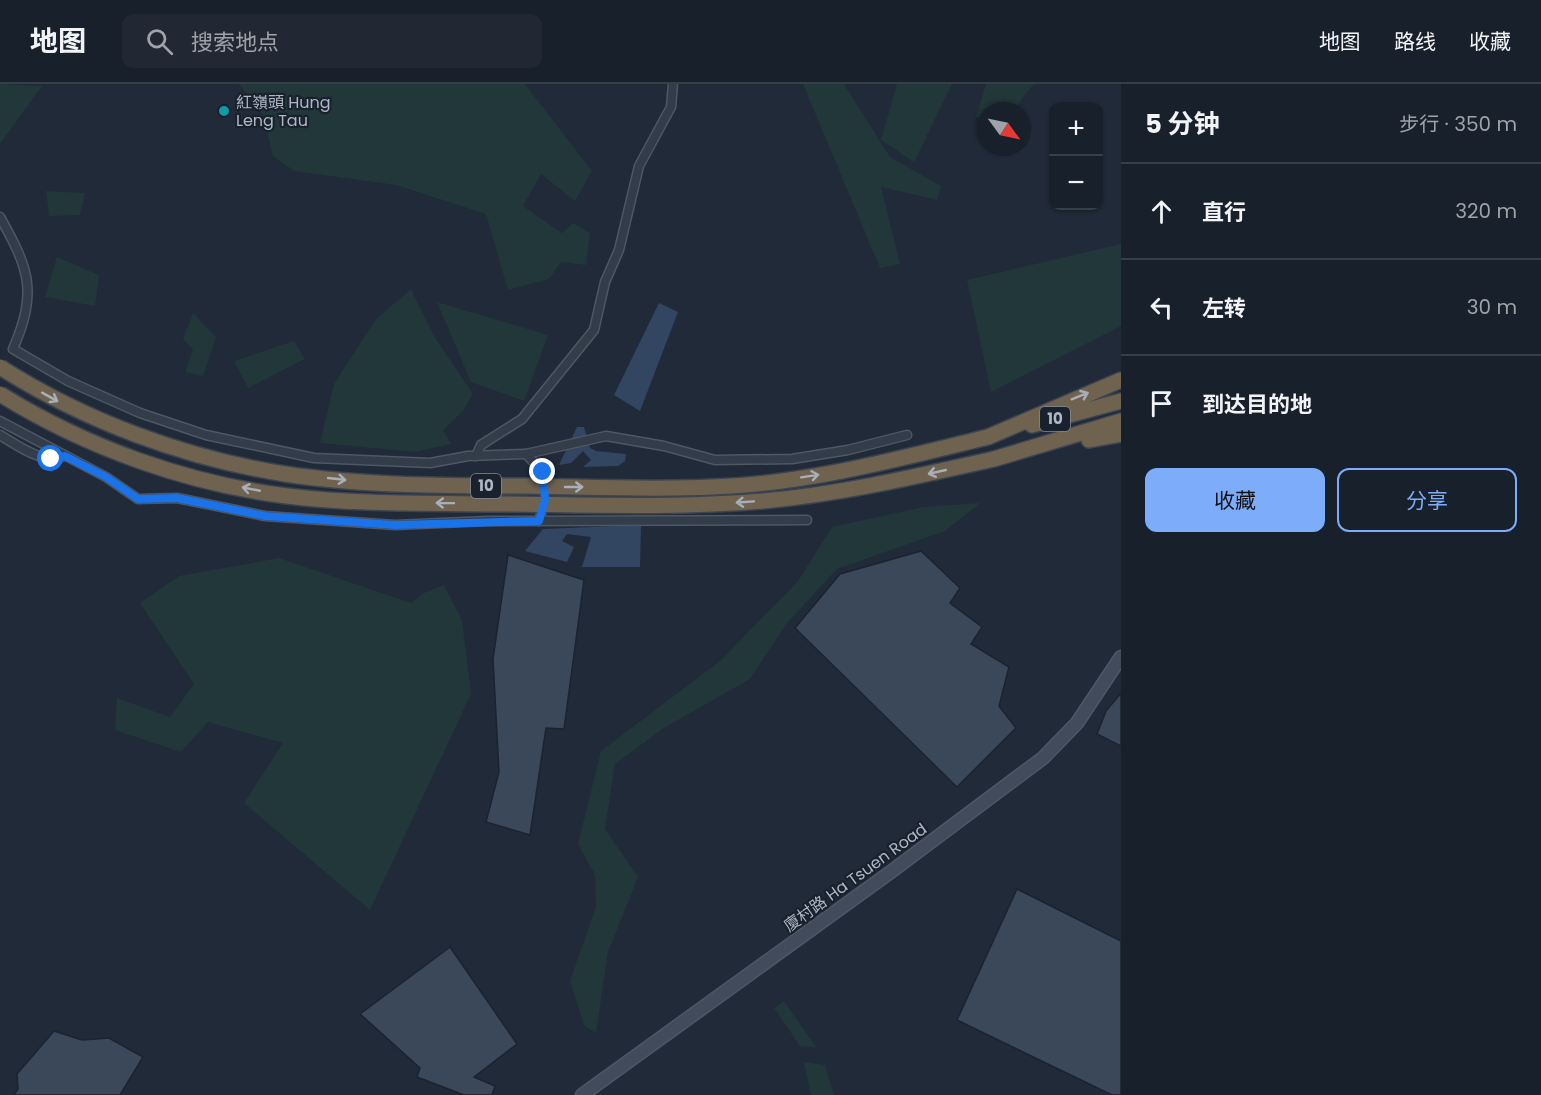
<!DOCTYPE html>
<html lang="zh">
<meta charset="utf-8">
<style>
:root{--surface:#18202b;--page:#212833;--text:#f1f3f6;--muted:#9fa3a9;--line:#363e47;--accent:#7dacfb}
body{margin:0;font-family:Poppins,"Noto Sans SC",sans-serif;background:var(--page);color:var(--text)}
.controls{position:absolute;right:18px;top:18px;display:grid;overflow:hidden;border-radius:12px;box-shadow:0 2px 4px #0004}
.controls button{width:54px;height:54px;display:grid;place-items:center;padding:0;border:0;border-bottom:2px solid var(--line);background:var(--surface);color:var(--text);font:30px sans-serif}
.compass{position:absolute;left:977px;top:18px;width:54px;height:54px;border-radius:50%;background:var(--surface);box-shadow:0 2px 4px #0004;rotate:123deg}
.stop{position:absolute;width:18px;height:18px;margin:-14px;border:4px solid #1a73e8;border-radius:50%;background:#fff}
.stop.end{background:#1a73e8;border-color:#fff;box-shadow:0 2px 6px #0008}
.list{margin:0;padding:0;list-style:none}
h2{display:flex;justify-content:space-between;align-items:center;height:78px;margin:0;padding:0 24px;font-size:26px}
h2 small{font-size:20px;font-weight:400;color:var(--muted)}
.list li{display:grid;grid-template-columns:39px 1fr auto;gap:18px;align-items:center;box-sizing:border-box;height:96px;padding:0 24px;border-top:2px solid var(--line)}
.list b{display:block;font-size:22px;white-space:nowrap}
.list em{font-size:20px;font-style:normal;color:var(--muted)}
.actions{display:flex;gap:12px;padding:18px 24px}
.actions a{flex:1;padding:14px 0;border:2px solid var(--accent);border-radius:12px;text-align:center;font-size:21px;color:var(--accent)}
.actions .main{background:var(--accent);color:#111}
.icon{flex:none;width:33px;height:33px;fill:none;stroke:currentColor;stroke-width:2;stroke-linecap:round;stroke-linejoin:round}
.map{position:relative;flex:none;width:1121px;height:1011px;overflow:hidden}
header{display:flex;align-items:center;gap:36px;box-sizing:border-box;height:84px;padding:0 30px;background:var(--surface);border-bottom:2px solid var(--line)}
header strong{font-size:28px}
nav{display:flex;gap:33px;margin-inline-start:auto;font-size:21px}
.search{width:420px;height:54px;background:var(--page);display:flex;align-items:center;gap:15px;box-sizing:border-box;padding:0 21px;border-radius:12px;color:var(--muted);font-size:22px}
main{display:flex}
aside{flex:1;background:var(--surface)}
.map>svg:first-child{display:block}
</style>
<header>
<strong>地图</strong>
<div class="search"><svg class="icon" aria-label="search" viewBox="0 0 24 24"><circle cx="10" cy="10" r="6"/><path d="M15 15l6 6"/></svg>搜索地点</div>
<nav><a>地图</a><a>路线</a><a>收藏</a></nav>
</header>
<main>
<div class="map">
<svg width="1121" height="1011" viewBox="0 0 1121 1011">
<rect width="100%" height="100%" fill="#202a39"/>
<!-- green -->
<g fill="#22373a">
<polygon points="0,0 42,2 0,60"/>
<polygon points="239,0 525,0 592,87 575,117 541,90 523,122 562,149 573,139 590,149 586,181 561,178 549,195 508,206 486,130 396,101 294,87 273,72 263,31"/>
<polygon points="803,0 844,0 890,73 941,102 937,116 881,103 900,180 880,184"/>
<polygon points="897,0 952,0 914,78 881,56"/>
<polygon points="986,0 1034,0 1012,27 986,27 986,34 976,33"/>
<polygon points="46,107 85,109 80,131 49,132"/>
<polygon points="1121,160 1121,242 991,308 967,196"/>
<polygon points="57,173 99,191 95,222 45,213"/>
<polygon points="411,205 434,252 473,310 463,327 443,346 451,360 415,368 320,359 334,300 376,235"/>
<polygon points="437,218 548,251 524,317 471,298"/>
<polygon points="193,229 216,253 203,292 185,288 193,265 183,255"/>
<polygon points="294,257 305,275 248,304 234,277"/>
<polygon points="980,419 945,447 837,485 787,539 750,595 664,644 615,680 605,745 638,793 608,868 596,949 584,941 570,897 596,823 595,791 578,760 601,667 720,577 798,497 832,443 923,423"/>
<polygon points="279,474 411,519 424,509 444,501 462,536 471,610 370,826 244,719 283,659 208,638 181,668 115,646 117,614 170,633 194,600 140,519 179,492"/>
<polygon points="784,917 816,963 800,962 774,924"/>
<polygon points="804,978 825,981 834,1011 811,1011"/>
</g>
<!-- water -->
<g fill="#324561">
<polygon points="659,219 678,228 640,327 614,311"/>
<polygon points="577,343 584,343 590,364 596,367 626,370 625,377 618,382 583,383 591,376 583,367 571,379 559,381"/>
<polygon points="641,441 640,483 582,483 591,453 567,450 562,457 574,463 567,478 525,467 543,445"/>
</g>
<!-- building -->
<g fill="#3b4859" stroke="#1b232f" stroke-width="1.5">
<polygon points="921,467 960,504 950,519 982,543 971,560 1009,583 999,622 1016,644 957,703 795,544 840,490"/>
<polygon points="508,471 584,496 564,645 546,644 530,751 486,738 499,688 493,575"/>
<polygon points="1121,609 1121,662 1097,650 1106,627"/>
<polygon points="1017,805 1121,857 1121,1011 1112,1011 957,936"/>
<polygon points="450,863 517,960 474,993 495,1002 492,1011 464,1011 417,993 420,984 360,930"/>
<polygon points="54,947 82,956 109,954 143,973 120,1011 14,1011 18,1005 17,990"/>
</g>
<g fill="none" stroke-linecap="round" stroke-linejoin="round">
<defs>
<g id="street">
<path d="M0 133C29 185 38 207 13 265L68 297 140 329 206 351 314 374 430 379 468 372 526 370 606 352 664 362 715 376 792 375 848 366 907 351"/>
<polyline points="0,337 106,393 138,415 177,414 265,432 395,441 488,437 807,436"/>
<path d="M0 351C18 362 44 381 65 372"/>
<polyline points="526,370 543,388 545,416 539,437"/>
<polyline points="476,372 481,361 522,335 594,246 605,198 619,166 639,82 671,23 673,0"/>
</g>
<polyline id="secondary" points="582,1011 892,787 1043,674 1077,639 1121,573"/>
<g id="highway">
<polyline points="1032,341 1121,317"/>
<polyline points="988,353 1121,296"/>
<polyline points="1089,356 1121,350"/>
<polyline points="994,375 1121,337"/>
</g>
</defs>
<!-- street casing -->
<use href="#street" stroke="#4e5764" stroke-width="11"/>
<!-- secondary casing -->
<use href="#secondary" stroke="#4e5764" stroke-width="15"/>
<!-- highway casing -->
<use href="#highway" stroke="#3b4450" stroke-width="18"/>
<!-- street -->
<use href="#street" stroke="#333c49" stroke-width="8"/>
<!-- secondary -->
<use href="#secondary" stroke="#414b5c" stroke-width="12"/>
<!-- highway -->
<use href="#highway" stroke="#6f6350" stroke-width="15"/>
<defs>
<g id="highway-bridge">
<path d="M0 283C85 337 184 374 285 390 365 402 448 402 529 402 590 403 652 406 713 403 806 400 898 375 988 353"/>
<path d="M0 310C85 363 188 400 287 412 360 421 434 419 507 420 592 421 678 424 763 417 842 410 918 392 994 375"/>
</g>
</defs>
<!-- highway-bridge casing -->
<use href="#highway-bridge" stroke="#3b4450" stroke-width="18" stroke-linecap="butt"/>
<!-- highway-bridge -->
<use href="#highway-bridge" stroke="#6f6350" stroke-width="15"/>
</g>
<!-- one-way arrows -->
<defs><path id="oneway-shaft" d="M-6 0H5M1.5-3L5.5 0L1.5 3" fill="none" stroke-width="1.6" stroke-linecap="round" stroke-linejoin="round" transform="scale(1.5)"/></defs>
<g stroke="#a8afba">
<use href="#oneway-shaft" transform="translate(1080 312) rotate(-22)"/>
<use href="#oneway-shaft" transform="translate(50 313) rotate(29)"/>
<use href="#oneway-shaft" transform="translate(937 388) rotate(167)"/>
<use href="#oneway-shaft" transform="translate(810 392) rotate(-9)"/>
<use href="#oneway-shaft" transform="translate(337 395) rotate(6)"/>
<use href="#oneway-shaft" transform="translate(574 403)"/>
<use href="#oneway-shaft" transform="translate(251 405) rotate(-169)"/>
<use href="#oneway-shaft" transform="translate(745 418) rotate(176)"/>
<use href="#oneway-shaft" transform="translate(445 419) rotate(-179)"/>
</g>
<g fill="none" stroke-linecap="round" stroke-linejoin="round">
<!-- route -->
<polyline stroke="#1a73e8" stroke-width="8" points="51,375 65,372 106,393 138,415 177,414 265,432 395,441 539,437 545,416 543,388"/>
</g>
<!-- markers -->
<circle fill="#0f9aa8" stroke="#19212d" stroke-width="2" cx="224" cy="27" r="6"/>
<g text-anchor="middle" stroke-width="4.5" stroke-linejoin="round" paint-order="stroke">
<!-- shield labels -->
<g fill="#19212d" stroke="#818a98" stroke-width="1.5">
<rect x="1040" y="323" width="30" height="24" rx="4.5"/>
<rect x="471" y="390" width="30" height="24" rx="4.5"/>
</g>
<g font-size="15" font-weight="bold" fill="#aeb7c6">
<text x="1055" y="340">10</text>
<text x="486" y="407">10</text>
</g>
<!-- poi labels -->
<g font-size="16" fill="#aeb7c6" stroke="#19212d" text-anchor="start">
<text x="236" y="24">紅嶺頭 Hung<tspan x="236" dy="18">Leng Tau</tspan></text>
</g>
<!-- street labels -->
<g font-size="16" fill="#aeb7c6" stroke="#19212d">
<text transform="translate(855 793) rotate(-36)" y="6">廈村路 Ha Tsuen Road</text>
</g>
</g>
</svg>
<div class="controls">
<button>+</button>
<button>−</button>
</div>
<svg class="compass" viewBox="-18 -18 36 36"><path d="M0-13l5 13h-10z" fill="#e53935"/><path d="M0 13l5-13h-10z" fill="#9fa3a9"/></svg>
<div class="stop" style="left:51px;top:375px"></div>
<div class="stop end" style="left:543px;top:388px"></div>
</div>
<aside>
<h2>5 分钟<small>步行 · 350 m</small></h2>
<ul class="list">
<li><svg class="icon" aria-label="ahead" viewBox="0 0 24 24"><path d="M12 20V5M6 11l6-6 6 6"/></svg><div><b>直行</b></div><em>320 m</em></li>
<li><svg class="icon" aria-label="left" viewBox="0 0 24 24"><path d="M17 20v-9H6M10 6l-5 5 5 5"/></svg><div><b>左转</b></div><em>30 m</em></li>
<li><svg class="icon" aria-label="arrive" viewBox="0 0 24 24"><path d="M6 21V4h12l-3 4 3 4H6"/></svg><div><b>到达目的地</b></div></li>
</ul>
<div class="actions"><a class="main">收藏</a><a>分享</a></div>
</aside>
</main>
